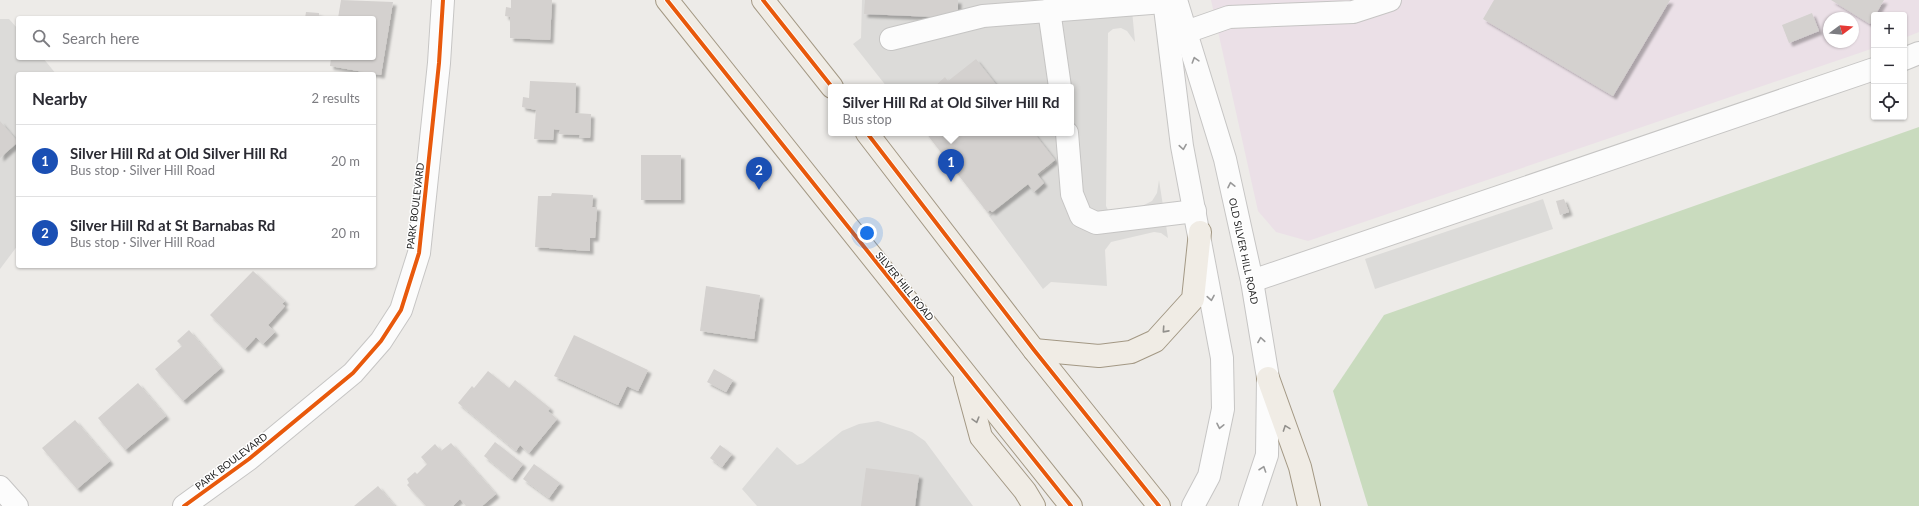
<!DOCTYPE html>
<meta charset="utf-8">
<style>
:root{--surface:#fff;--page:#f7f7f7;--text:#2b2b33;--muted:#7c7c81;--line:#e1e1e2;--accent:#676665}
body{margin:0;font-family:Lato,sans-serif;background:var(--page);color:var(--text)}
.controls{position:absolute;right:12px;top:12px;display:grid;overflow:hidden;border-radius:4px;box-shadow:0 1px 3px #0004}
.controls button{width:36px;height:36px;display:grid;place-items:center;padding:0;border:0;border-bottom:1px solid var(--line);background:var(--surface);color:var(--text);font:20px sans-serif}
.compass{position:absolute;left:1823px;top:12px;width:36px;height:36px;border-radius:50%;background:var(--surface);box-shadow:0 1px 3px #0004;rotate:74deg}
.you{position:absolute;left:867px;top:233px;width:14px;height:14px;margin:-10px;border:3px solid #fff;border-radius:50%;background:#1a73e8;box-shadow:0 0 0 6px #1a73e833}
.badge{display:grid;place-items:center;width:26px;height:26px;border-radius:50%;background:var(--accent);color:#fff;font-size:13px;font-weight:700}
.pin{position:absolute;translate:-50% -33px;filter:drop-shadow(0 1px 2px #0008)}
.pin::after{content:'';position:absolute;top:21px;width:14px;height:12px;background:inherit;clip-path:polygon(0 0,100% 0,50% 100%)}
.popup{position:absolute;left:828px;top:84px;width:246px;height:52px;box-sizing:border-box;display:grid;place-content:center;border-radius:4px;background:var(--surface);filter:drop-shadow(0 1px 3px #0005);font-size:13px;white-space:nowrap;color:var(--muted)}
.popup b{font-size:15px;color:var(--text)}
.popup::after{content:'';position:absolute;left:50%;top:100%;margin-left:-8px;border:8px solid transparent;border-top-color:var(--surface)}
.list{margin:0;padding:0;list-style:none}
h2{display:flex;justify-content:space-between;align-items:center;height:52px;margin:0;padding:0 16px;font-size:17px}
h2 small{font-size:13px;font-weight:400;color:var(--muted)}
.list li{display:grid;grid-template-columns:26px 1fr auto;gap:12px;align-items:center;box-sizing:border-box;height:72px;padding:0 16px;border-top:1px solid var(--line)}
.list b{display:block;font-size:15px;white-space:nowrap}
.list p{margin:0;font-size:13px;white-space:nowrap;color:var(--muted)}
.list em{font-size:13px;font-style:normal;color:var(--muted)}
.icon{flex:none;width:22px;height:22px;fill:none;stroke:currentColor;stroke-width:2;stroke-linecap:round;stroke-linejoin:round}
.map{position:relative;flex:none;width:1919px;height:506px;overflow:hidden}
.search{position:absolute;background:var(--surface);box-shadow:0 1px 3px #0004;left:16px;top:16px;width:360px;height:44px;display:flex;align-items:center;gap:10px;box-sizing:border-box;padding:0 14px;border-radius:4px;color:var(--muted);font-size:15px}
.panel{position:absolute;background:var(--surface);box-shadow:0 1px 3px #0004;left:16px;top:72px;width:360px;height:196px;border-radius:4px}
.map>svg:first-child{display:block}
</style>
<div class="map">
<svg width="1919" height="506" viewBox="0 0 1919 506">
<defs>
<filter id="shadow"><feDropShadow dx="3.5" dy="3.5" stdDeviation="1" flood-color="#0004"/></filter>
</defs>
<rect width="100%" height="100%" fill="#edebe8"/>
<!-- residential -->
<g fill="#dcdbd9">
<polygon points="862,0 1131,0 1135,42 1127,31 1121,28 1113,29 1108,33 1106,206 1108,210 1114,212 1142,206 1152,201 1157,193 1159,180 1168,238 1161,233 1154,232 1111,242 1105,250 1107,286 1051,282 1043,289 989,216 1053,164 1029,133 1071,133 1071,87 887,87 853,44 861,38"/>
<polygon points="0,19 9,19 18,29 18,58 43,58 56,74 18,74 18,245 0,269"/>
<polygon points="1543,199 1553,229 1375,289 1365,259"/>
<polygon points="878,421 912,432 925,441 973,506 757,506 742,489 777,447 797,465 803,463 842,431 859,424"/>
</g>
<!-- industrial -->
<path fill="#ebe0e7" fill-rule="evenodd" d="M1211 0H1919V32L1904 38V15H1874V48L1308 241 1276 232 1258 211ZM1829 18H1853V42H1829Z"/>
<!-- forest -->
<polygon fill="#c9dbbe" points="1919,127 1919,506 1368,506 1333,391 1384,315"/>
<!-- building -->
<g fill="#d4d1cf" filter="url(#shadow)">
<polygon points="341,0 393,2 381,75 330,66 331,58 374,58 374,18 338,18"/>
<polygon points="511,0 552,0 550,40 510,38 510,17 505,16 506,7 511,8"/>
<polygon points="865,0 958,0 958,18 864,14"/>
<polygon points="1494,0 1670,0 1613,96 1483,19"/>
<polygon points="1831,0 1884,0 1870,24"/>
<polygon points="306,12 319,13 319,18 305,18"/>
<polygon points="1812,13 1819,31 1789,43 1782,25"/>
<polygon points="976,59 998,87 936,87 935,86 945,77 948,81"/>
<polygon points="530,81 576,83 575,113 591,114 590,138 579,138 580,135 559,134 560,130 554,129 553,140 534,139 536,110 522,107 523,97 529,98"/>
<polygon points="0,121 18,142 0,158"/>
<polygon points="926,133 1034,133 1055,160 1037,174 1044,183 1034,192 1028,184 992,212 990,210 987,212"/>
<rect x="641" y="155" width="40" height="45"/>
<polygon points="552,193 593,195 592,207 597,207 595,238 590,238 590,251 535,247 538,196 551,196"/>
<polygon points="1564,199 1569,212 1560,215 1556,201"/>
<polygon points="253,271 285,301 282,304 285,306 268,325 275,332 263,344 256,337 245,349 210,315"/>
<polygon points="706,286 760,295 754,339 700,331"/>
<polygon points="189,330 221,368 183,401 155,369 182,346 177,341"/>
<polygon points="574,335 648,370 638,391 627,386 618,405 554,376"/>
<polygon points="714,369 733,380 726,392 707,382"/>
<polygon points="488,371 509,388 515,380 550,408 548,411 557,419 529,453 520,445 516,451 458,403 472,386 474,388"/>
<polygon points="138,383 166,416 125,450 98,418"/>
<polygon points="75,420 110,461 77,489 42,448"/>
<polygon points="495,442 523,464 512,479 484,456"/>
<polygon points="451,443 496,494 482,506 466,506 460,499 453,506 426,506 407,485 409,483 407,479 415,472 417,474 427,464 421,457 435,444 441,451"/>
<polygon points="720,445 732,454 722,467 710,458"/>
<polygon points="534,464 560,483 549,498 523,479"/>
<polygon points="866,468 919,475 915,506 861,506"/>
<polygon points="378,486 395,506 354,506"/>
</g>
<g fill="none" stroke-linecap="round" stroke-linejoin="round">
<defs>
<g id="minor">
<polyline points="1164,0 1182,146 1222,358 1223,409 1209,476 1193,506"/>
<polyline points="1176,0 1225,159 1252,281 1268,378 1267,455 1250,506"/>
<polyline points="1049,10 1060,87"/>
<polyline points="1186,32 1229,17 1353,12 1390,0"/>
<polyline points="891,39 983,16 1164,2"/>
<polyline points="1904,59 1919,53"/>
<polyline points="1067,133 1072,194 1081,216 1096,223 1195,211"/>
<polyline points="1252,281 1874,69"/>
<polyline points="0,487 17,506"/>
<polyline points="184,506 249,459 353,373 381,341 401,310 419,253 439,63 443,0"/>
</g>
<g id="major">
<polyline points="667,0 1071,506"/>
<polyline points="763,0 832,87"/>
<polyline points="867,133 1034,350 1159,506"/>
<polyline points="1034,350 1099,356 1131,352 1155,341 1193,299 1200,232"/>
<polyline points="965,378 981,437 1025,491 1034,506"/>
<polyline points="1268,378 1300,467 1309,506"/>
</g>
</defs>
<!-- minor casing -->
<use href="#minor" stroke="#c6c5c4" stroke-width="24"/>
<!-- major casing -->
<use href="#major" stroke="#a39884" stroke-width="24"/>
<!-- minor -->
<use href="#minor" stroke="#fcfcfc" stroke-width="22"/>
<!-- major -->
<use href="#major" stroke="#f0ece5" stroke-width="22"/>
<defs>
<g id="cycleway">
<polyline points="667,0 1071,506"/>
<polyline points="763,0 832,87"/>
<polyline points="867,133 1034,350 1159,506"/>
<polyline points="184,506 249,459 353,373 381,341 401,310 419,253 439,63 443,0"/>
</g>
</defs>
<!-- cycleway casing -->
<use href="#cycleway" stroke="#fff" stroke-width="6"/>
<!-- cycleway -->
<use href="#cycleway" stroke="#e8590c" stroke-width="4"/>
</g>
<!-- one-way arrows -->
<defs><path id="oneway-chevron" d="M-2-3.5L2.5 0L-2 3.5" fill="none" stroke-width="1.6" stroke-linecap="round" stroke-linejoin="round"/></defs>
<g stroke="#999">
<use href="#oneway-chevron" transform="translate(1195 60) rotate(-107)"/>
<use href="#oneway-chevron" transform="translate(1183 147) rotate(81)"/>
<use href="#oneway-chevron" transform="translate(1231 185) rotate(-102)"/>
<use href="#oneway-chevron" transform="translate(1211 298) rotate(80)"/>
<use href="#oneway-chevron" transform="translate(1261 340) rotate(-99)"/>
<use href="#oneway-chevron" transform="translate(1220 426) rotate(102)"/>
<use href="#oneway-chevron" transform="translate(1263 469) rotate(-71)"/>
</g>
<g stroke="#92908c">
<use href="#oneway-chevron" transform="translate(1165 330) rotate(132)"/>
<use href="#oneway-chevron" transform="translate(976 420) rotate(74)"/>
<use href="#oneway-chevron" transform="translate(1286 428) rotate(-110)"/>
</g>
<g text-anchor="middle" stroke-width="3" stroke-linejoin="round" paint-order="stroke">
<!-- street labels -->
<g font-size="10" fill="#1f1f1f" stroke="#fff">
<text transform="translate(415 206) rotate(-83)" y="4">PARK BOULEVARD</text>
<text transform="translate(1244 251) rotate(78)" y="4">OLD SILVER HILL ROAD</text>
<text transform="translate(905 286) rotate(51)" y="4">SILVER HILL ROAD</text>
<text transform="translate(231 461) rotate(-37)" y="4">PARK BOULEVARD</text>
</g>
</g>
</svg>
<div class="controls">
<button>+</button>
<button>−</button>
<button><svg class="icon" aria-label="locate" viewBox="0 0 24 24"><circle cx="12" cy="12" r="6"/><path d="M12 2v4M12 18v4M2 12h4M18 12h4"/></svg></button>
</div>
<svg class="compass" viewBox="-18 -18 36 36"><path d="M0-13l5 13h-10z" fill="#e53935"/><path d="M0 13l5-13h-10z" fill="#7c7c81"/></svg>
<div class="you"></div>
<div class="pin badge" style="left:951px;top:182px;background:#1a4fb4">1</div>
<div class="popup"><b>Silver Hill Rd at Old Silver Hill Rd</b>Bus stop</div>
<div class="pin badge" style="left:759px;top:190px;background:#1a4fb4">2</div>
<div class="search"><svg class="icon" aria-label="search" viewBox="0 0 24 24"><circle cx="10" cy="10" r="6"/><path d="M15 15l6 6"/></svg>Search here</div>
<section class="panel">
<h2>Nearby<small>2 results</small></h2>
<ul class="list">
<li><span class="badge" style="background:#1a4fb4">1</span><div><b>Silver Hill Rd at Old Silver Hill Rd</b><p>Bus stop · Silver Hill Road</p></div><em>20 m</em></li>
<li><span class="badge" style="background:#1a4fb4">2</span><div><b>Silver Hill Rd at St Barnabas Rd</b><p>Bus stop · Silver Hill Road</p></div><em>20 m</em></li>
</ul>
</section>
</div>
